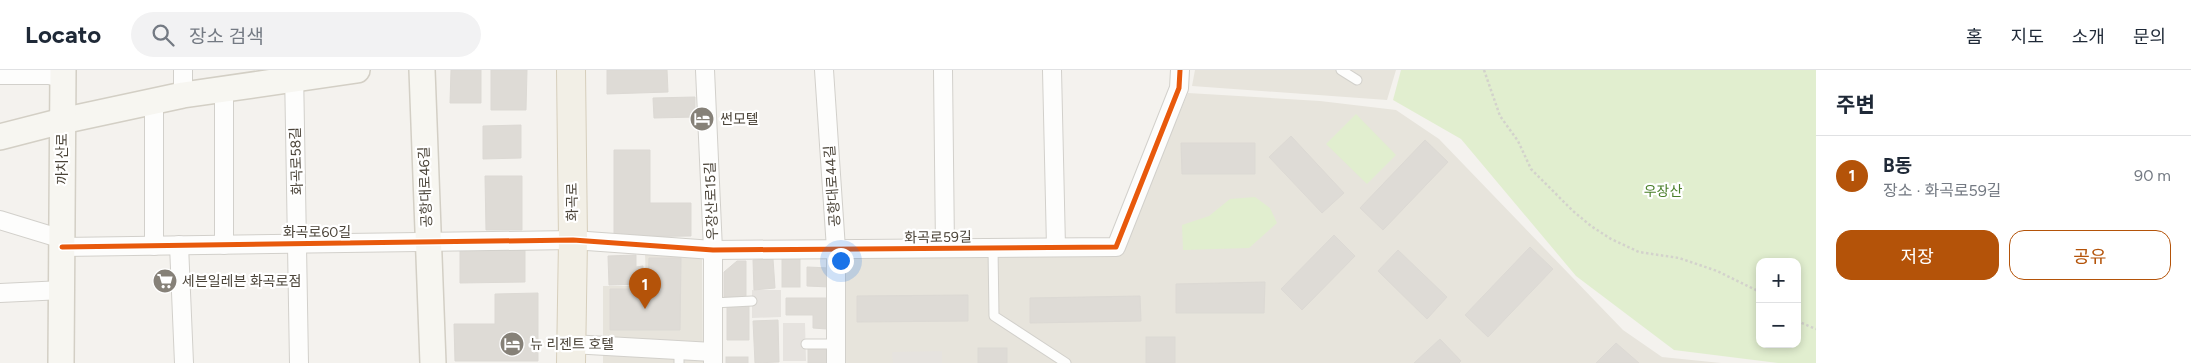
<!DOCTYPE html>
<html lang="ko">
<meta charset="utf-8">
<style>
:root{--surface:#fff;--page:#f2f2f3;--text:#1f2937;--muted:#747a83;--line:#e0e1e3;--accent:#b45309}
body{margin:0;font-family:Figtree,"Noto Sans KR",sans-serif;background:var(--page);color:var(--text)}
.controls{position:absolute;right:15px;bottom:15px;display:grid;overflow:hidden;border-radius:10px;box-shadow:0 2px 8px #0003}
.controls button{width:45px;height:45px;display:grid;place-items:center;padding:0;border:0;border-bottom:1px solid var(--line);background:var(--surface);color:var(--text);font:25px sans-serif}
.you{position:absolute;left:840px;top:190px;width:18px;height:18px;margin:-12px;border:4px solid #fff;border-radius:50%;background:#1a73e8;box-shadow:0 0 0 8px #1a73e833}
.badge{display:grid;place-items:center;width:32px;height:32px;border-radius:50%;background:var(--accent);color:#fff;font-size:16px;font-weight:700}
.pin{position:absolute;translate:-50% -41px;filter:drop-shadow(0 1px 2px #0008)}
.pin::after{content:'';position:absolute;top:26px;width:18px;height:15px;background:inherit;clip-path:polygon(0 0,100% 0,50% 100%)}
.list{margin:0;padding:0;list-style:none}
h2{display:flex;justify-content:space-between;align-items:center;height:65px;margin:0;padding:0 20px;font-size:21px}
h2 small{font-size:16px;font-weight:400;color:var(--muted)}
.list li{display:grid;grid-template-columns:32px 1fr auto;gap:15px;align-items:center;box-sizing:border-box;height:80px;padding:0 20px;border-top:1px solid var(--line)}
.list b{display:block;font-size:19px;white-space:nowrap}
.list p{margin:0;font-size:16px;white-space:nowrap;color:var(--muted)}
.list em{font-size:16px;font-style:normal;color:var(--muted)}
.actions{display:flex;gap:10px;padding:15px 20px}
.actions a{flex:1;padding:11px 0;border:1px solid var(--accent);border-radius:15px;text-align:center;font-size:18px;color:var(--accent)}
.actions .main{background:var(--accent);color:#fff}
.icon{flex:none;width:28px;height:28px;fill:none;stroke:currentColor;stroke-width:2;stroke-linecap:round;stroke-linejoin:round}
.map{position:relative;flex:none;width:1816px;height:293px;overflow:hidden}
header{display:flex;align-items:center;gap:30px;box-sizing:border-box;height:70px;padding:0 25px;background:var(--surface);border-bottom:1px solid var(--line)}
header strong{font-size:24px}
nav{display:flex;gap:28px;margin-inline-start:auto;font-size:18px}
.search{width:350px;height:45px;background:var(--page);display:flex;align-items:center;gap:12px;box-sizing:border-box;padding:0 18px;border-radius:28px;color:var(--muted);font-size:19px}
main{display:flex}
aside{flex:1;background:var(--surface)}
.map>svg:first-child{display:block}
</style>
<header>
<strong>Locato</strong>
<div class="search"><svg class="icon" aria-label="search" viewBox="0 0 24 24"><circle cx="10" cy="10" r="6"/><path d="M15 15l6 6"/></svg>장소 검색</div>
<nav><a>홈</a><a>지도</a><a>소개</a><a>문의</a></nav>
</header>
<main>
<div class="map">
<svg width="1816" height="293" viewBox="0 0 1816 293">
<rect width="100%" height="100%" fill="#f4f2ee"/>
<!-- residential -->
<g fill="#e7e4dc">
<polygon points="1195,0 1396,0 1387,30 1192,16"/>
<polygon points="1188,23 1320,31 1396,40 1439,69 1623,260 1662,287 1721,293 844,293 843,185 1121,181"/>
<polygon points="645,183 702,186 703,293 603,293 603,216 646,216"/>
</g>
<!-- green -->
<g fill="#e1eecf" fill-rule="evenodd">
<path d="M1401 0H1816V293H1778L1674 280 1576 206 1461 69 1393 30ZM1760 192H1797V274H1760Z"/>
<polygon points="1356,44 1396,85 1367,114 1326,74"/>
<polygon points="1255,127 1270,138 1277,153 1249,178 1183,180 1182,155 1209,146 1230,129"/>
</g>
<!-- parking -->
<g fill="#e6e3df">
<polygon points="752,220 781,220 781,247 752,248"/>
<polygon points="783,253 805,253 806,291 783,291"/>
<polygon points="942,281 942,293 893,293 892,282"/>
</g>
<!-- building -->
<g fill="#dedbd6" stroke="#dcd9d4">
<polygon points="451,0 481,0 481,33 450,33"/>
<polygon points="491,0 527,0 526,40 491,40"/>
<polygon points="607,0 667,0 668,22 607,24"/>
<polygon points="695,27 695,47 654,48 653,28"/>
<polygon points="521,55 521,88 483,89 483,56"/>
<polygon points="1291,66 1344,123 1322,143 1269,87"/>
<polygon points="1425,70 1448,92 1383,160 1360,138"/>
<polygon points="1181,73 1255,73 1255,104 1182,104"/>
<polygon points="614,80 650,80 650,133 691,133 691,166 614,167"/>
<polygon points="485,106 522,106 522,160 486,160"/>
<polygon points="1334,165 1355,186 1302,240 1281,219"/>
<polygon points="1530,177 1553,199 1488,267 1465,245"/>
<polygon points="460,180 525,180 525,212 460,213"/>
<polygon points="1398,180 1447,227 1427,249 1378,201"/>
<polygon points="636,185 636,197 643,196 643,214 609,215 608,186"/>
<polygon points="649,188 681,188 680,260 610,260 610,219 648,219"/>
<rect x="782" y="188" width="18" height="29"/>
<polygon points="773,189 775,218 754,220 753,190"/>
<polygon points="737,191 746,191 746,227 724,227 724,202"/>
<polygon points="807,197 830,198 830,217 807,216"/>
<polygon points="1265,212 1264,243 1176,243 1176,214"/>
<polygon points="538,223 538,291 455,291 454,254 495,254 495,224"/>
<polygon points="968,225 968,251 857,252 857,226"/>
<polygon points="1140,226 1141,251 1030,253 1030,228"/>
<polygon points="786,228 827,228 827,259 813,258 813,245 786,245"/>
<polygon points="749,235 749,270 727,270 727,236"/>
<polygon points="778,250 779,292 755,293 753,251"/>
<rect x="1146" y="267" width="29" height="26"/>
<polygon points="1440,269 1461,291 1459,293 1414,293"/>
<polygon points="1616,273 1639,293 1596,293"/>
<rect x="808" y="277" width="22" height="16"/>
<rect x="978" y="278" width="29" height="15"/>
<rect x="726" y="287" width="22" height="6"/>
</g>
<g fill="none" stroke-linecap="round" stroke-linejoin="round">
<defs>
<g id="lane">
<polyline points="1341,0 1357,10"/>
<polyline points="993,178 994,246 1066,293"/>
<polyline points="713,233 752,231"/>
<polyline points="806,274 836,274"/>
<polyline points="679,280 679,293"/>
</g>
<g id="street">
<polyline points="183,0 183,25"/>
<polyline points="294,0 299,293"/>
<polyline points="705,0 713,180 713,293"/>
<polyline points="824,0 836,179 836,293"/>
<polyline points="943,0 945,178"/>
<polyline points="1052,0 1056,177"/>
<polyline points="0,5 49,5 62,8"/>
<polyline points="224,19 224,175"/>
<polyline points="0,150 62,169"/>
<polyline points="179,175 184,293"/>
<polyline points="154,176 154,31"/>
<polyline points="62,177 573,170 713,180 1116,177 1179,18 1180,0"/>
<polyline points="0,223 63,220"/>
<polyline points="571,274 713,282"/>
</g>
<g id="secondary">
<polyline points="422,0 433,293"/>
<polyline points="0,67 62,51 183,25 357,0"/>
<polyline points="61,293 63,0"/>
</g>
<polyline id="primary" points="571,293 573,170 571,0"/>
</defs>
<!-- lane casing -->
<use href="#lane" stroke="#d2d0cb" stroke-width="11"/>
<!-- street casing -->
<use href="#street" stroke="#d2d0cb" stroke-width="20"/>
<!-- secondary casing -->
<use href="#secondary" stroke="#d3cfc5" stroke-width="28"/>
<!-- primary casing -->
<use href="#primary" stroke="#d6cebb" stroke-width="30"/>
<!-- path -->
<g stroke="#d3d2cc" stroke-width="2.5" stroke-dasharray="2.5 2.5" stroke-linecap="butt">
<polyline points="1484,0 1500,46 1518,71 1531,99 1573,141 1591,156 1611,169 1639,182 1679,188 1717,201 1760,222"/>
<polyline points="1797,251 1816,259"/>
</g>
<!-- lane -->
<use href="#lane" stroke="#fdfdfc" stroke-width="9"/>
<!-- street -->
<use href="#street" stroke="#fdfdfc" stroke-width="18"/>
<!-- secondary -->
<use href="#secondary" stroke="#f7f6f1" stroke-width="25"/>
<!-- primary -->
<use href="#primary" stroke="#f2efe6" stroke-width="28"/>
<defs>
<polyline id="cycleway" points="62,177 573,170 713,180 1116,177 1179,18 1180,0"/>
</defs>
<!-- cycleway casing -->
<use href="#cycleway" stroke="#fff" stroke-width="8"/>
<!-- cycleway -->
<use href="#cycleway" stroke="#e8590c" stroke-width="5"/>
</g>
<!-- icons -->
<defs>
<symbol id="hotel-disc" viewBox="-11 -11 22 22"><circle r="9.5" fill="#868178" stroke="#fff"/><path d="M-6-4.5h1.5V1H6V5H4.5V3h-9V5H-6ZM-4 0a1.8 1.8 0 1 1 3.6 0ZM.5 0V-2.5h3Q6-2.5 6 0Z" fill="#fff"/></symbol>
<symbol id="supermarket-disc" viewBox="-11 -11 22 22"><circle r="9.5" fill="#868178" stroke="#fff"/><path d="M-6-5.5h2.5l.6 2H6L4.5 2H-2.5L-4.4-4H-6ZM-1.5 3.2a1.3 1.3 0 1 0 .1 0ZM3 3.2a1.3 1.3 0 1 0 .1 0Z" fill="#fff"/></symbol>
</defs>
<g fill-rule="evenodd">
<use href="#hotel-disc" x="688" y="35" width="28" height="28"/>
<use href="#supermarket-disc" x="151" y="197" width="28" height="28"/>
<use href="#hotel-disc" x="498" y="260" width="28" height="28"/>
</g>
<g text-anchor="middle" stroke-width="4.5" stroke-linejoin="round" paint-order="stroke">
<!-- poi labels -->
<g font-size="14" fill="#4b4439" stroke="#fff" text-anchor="start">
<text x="720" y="54">썬모텔</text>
<text x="182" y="216">세븐일레븐 화곡로점</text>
<text x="530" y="279">뉴 리젠트 호텔</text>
</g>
<!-- street labels -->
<g font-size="14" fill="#4b4439" stroke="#fff">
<text transform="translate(62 89) rotate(-90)" y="5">까치산로</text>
<text transform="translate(296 91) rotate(-92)" y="5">화곡로58길</text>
<text transform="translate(832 116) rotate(-94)" y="5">공항대로44길</text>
<text transform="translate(425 117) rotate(-92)" y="5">공항대로46길</text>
<text transform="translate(711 131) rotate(-92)" y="5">우장산로15길</text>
<text transform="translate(572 132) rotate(-91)" y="5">화곡로</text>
<text x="317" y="167">화곡로60길</text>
<text transform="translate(938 167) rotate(-1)" y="5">화곡로59길</text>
</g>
<!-- park labels -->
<g font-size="14" fill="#4a7f2a" stroke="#fff">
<text x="1663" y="126">우장산</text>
</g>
</g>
</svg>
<div class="controls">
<button>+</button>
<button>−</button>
</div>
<div class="you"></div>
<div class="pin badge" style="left:645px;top:239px">1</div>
</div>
<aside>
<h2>주변<small></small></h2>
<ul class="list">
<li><span class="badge">1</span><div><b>B동</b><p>장소 · 화곡로59길</p></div><em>90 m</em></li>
</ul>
<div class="actions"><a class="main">저장</a><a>공유</a></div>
</aside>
</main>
